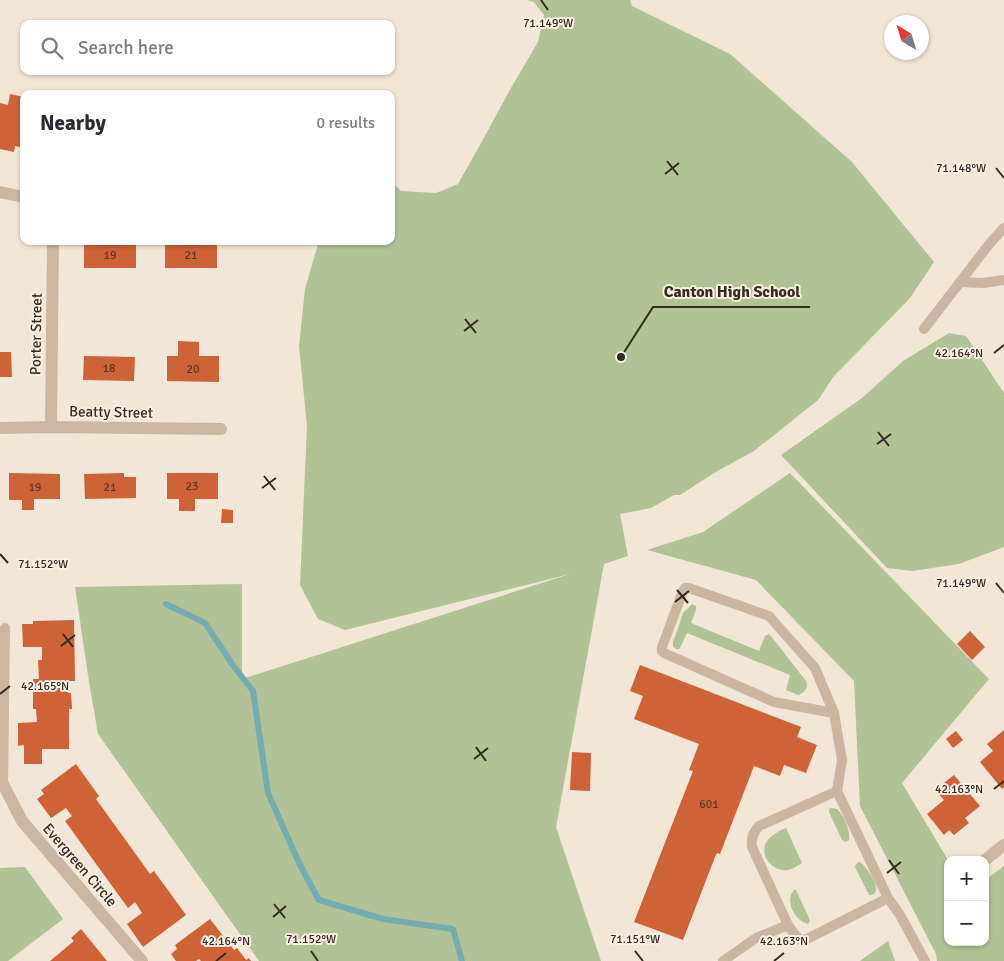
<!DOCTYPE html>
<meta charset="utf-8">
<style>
:root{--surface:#fff;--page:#f2f2f3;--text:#2b2b33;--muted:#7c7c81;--line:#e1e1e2}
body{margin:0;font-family:Signika,sans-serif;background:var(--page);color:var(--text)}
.controls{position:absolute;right:15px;bottom:15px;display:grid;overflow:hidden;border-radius:10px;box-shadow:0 1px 4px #0004}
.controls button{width:45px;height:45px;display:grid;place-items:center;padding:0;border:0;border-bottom:1px solid var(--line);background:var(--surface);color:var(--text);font:25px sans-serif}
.compass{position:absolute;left:884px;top:15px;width:45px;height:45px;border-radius:50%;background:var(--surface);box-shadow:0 1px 4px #0004;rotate:322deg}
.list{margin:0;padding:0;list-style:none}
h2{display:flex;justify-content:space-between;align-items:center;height:65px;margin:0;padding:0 20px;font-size:21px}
h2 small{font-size:16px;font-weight:400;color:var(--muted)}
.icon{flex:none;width:28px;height:28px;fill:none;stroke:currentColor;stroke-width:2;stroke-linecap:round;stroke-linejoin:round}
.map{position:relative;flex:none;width:1004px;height:961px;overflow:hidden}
.search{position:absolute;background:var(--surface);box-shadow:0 1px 4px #0004;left:20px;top:20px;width:375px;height:55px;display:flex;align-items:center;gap:12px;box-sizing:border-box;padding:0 18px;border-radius:10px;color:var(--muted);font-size:19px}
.panel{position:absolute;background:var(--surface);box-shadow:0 1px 4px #0004;left:20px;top:90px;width:375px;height:155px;border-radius:10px}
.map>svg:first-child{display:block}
</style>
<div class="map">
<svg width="1004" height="961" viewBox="0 0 1004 961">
<rect width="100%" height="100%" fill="#f2e6d6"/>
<!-- green -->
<g fill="#b1c296">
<polygon points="527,0 630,0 632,6 730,54 852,162 934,262 910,298 834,376 818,400 754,451 714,473 680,495 674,495 651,508 620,514 628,556 604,564 556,827 601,961 259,961 98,734 89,682 75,587 242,584 242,679 570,574 345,630 318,619 300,585 307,426 299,346 305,289 319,241 391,241 391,181 401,191 436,193 458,184 480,145 511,88 538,42 544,15 534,2"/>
<polygon points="949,333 966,336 1004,393 1004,547 959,564 912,571 887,568 781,455 862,398 903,361"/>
<polygon points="790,473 989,679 902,783 948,860 948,942 985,942 985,880 1004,866 1004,961 937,961 936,954 860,806 854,681 756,580 647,550 703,532"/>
<path d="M692 604 696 606V610L691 623 759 651 765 636 769 634 771 636 806 681C809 688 804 693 798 695L786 690 790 675 687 633 680 648 679 649H676L673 646V642L678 628 683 613Z"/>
<path d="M831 808 837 809C845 817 850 829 849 840L846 842 842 840 829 812V809Z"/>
<path d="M786 828 802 863C797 866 793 869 788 870 775 872 761 859 765 845 769 836 777 832 786 828Z"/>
<path d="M859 862C868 866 886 896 869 895L855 867 856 864Z"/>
<polygon points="25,867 63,919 8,961 0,961 0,868"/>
<path d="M794 890H796L809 918 810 921 808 924C795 921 784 901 794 890Z"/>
<polygon points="888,941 895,961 860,961"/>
</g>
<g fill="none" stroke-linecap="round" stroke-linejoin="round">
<!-- stream -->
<polyline stroke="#73acb1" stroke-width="6" points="166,604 205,623 232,664 253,691 268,793 300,865 319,900 383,919 453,929 462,961"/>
</g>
<!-- building -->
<g fill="#cf6338">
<polygon points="10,94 24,97 24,148 15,146 14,152 0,149 0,103 8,105"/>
<rect x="165" y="242" width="52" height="26"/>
<rect x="84" y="243" width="52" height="25"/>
<polygon points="178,341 199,342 199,356 219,356 219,382 167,381 167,356 178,356"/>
<polygon points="0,352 11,352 12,377 0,377"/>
<polygon points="84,356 135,357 134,381 83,380"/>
<polygon points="9,473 60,474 60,499 34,499 34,510 22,510 22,500 9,500"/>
<polygon points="124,473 124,477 136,477 136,498 85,499 84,474"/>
<polygon points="167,473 218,473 218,499 195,499 195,511 179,511 179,499 167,499"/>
<polygon points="222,509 233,510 233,523 221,523"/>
<polygon points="74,620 75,681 68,681 68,693 71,693 72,709 69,709 69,749 42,749 42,764 24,764 24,745 18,746 18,723 37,722 36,709 33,709 33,679 39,679 38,660 42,660 42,647 23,647 22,624 33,624 33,621"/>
<polygon points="970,631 985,647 972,660 957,644"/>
<polygon points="640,665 801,727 797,737 817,745 806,773 784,765 780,776 754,766 720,854 717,853 715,857 683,940 634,922 693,771 689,770 699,744 634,719 643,696 630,691"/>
<polygon points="1004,730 1004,787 1002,789 980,762 993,751 987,744"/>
<polygon points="956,731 963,740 953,748 946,739"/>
<polygon points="572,752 591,753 590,791 570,790"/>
<polygon points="76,764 99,796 96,799 150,874 154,871 186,915 143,947 127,924 142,913 135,902 128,908 65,821 72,816 66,808 51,818 37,799 44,794 41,790"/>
<polygon points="954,775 980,806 965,818 969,823 954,835 949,830 944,835 927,814 944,800 935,790"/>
<polygon points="210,919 234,950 237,948 246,960 249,958 251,961 201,961 199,959 196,961 176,961 171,954 177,949 175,945"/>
<polygon points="81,929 107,961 50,961 74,941 71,938"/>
</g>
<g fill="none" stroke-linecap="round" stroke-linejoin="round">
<!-- service -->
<g stroke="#cbb6a2" stroke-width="10">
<polyline points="960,282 983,283 1004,280"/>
<polyline points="924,329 990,243 1004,228"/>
<polyline points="834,713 774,702 664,653 662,651 662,647 683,591 685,588 689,588 769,616 815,668 834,713 842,760 837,791"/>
<polyline points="3,784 5,628"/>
<path d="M888 898 807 939 801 940 796 936 788 925 752 847C751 838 753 833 759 826L837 791 888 898 900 915 925 961"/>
<polyline points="723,961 756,938 788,925"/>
</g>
<!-- minor -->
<g stroke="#cbb6a2" stroke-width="12">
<polyline points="0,192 24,197"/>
<polyline points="51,427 53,241"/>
<polyline points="0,428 51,427 221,429"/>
<polyline points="0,784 3,784 22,821 142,961"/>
<polyline points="985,860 1004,845"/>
</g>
</g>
<!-- ticks -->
<path fill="none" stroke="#352b25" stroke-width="2" d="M541 0 548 10M667 161 678 175M996 168 1004 178M665 174 679 163M465 319 476 333M464 331 478 320M994 353 1004 345M878 432 889 446M877 444 891 434M264 476 275 490M262 488 276 478M0 554 8 563M996 583 1004 593M677 590 688 603M675 602 689 591M63 634 73 647M61 646 75 635M0 694 10 686M476 747 486 761M474 759 488 748M994 789 1004 781M889 860 899 874M887 873 901 862M274 904 285 918M273 917 286 906M311 951 318 961M635 951 643 961M216 961 226 953M774 961 784 953"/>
<g text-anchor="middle" stroke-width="4" stroke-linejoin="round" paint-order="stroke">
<!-- number labels -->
<g font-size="12" fill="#5c392a">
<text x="110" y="259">19</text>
<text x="191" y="259">21</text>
<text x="109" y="372">18</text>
<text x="193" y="373">20</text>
<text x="192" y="490">23</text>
<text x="35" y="491">19</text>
<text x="110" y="491">21</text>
<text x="709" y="808">601</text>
</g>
<!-- street labels -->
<g font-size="15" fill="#352b25" stroke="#faf0e2">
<text transform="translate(36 334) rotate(-89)" y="5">Porter Street</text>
<text transform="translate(111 412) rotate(1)" y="5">Beatty Street</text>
<text transform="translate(80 865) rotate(49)" y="5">Evergreen Circle</text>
</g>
</g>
<g font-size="12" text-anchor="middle" fill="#352b25" stroke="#faf0e2" stroke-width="4" stroke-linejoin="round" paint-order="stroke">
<text x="548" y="27">71.149°W</text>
<text x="961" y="172">71.148°W</text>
<text x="959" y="357">42.164°N</text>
<text x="43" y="568">71.152°W</text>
<text x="961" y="587">71.149°W</text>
<text x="45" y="690">42.165°N</text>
<text x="959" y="793">42.163°N</text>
<text x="311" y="943">71.152°W</text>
<text x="635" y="943">71.151°W</text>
<text x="226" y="945">42.164°N</text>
<text x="784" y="945">42.163°N</text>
</g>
<!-- callouts -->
<path fill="none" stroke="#352b25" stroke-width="2" d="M621 357L653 307H810"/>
<circle fill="#352b25" stroke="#faf0e2" stroke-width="2" cx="621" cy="357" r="5"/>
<g font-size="16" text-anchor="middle" font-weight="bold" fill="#352b25" stroke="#faf0e2" stroke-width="4" stroke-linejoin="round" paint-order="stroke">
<text x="732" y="297">Canton High School</text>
</g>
</svg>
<div class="controls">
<button>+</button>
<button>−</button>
</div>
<svg class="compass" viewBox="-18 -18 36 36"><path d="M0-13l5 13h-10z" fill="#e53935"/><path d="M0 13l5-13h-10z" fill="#7c7c81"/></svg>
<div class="search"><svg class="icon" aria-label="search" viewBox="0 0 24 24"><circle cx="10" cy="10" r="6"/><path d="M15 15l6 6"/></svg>Search here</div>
<section class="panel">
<h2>Nearby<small>0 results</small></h2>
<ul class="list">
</ul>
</section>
</div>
